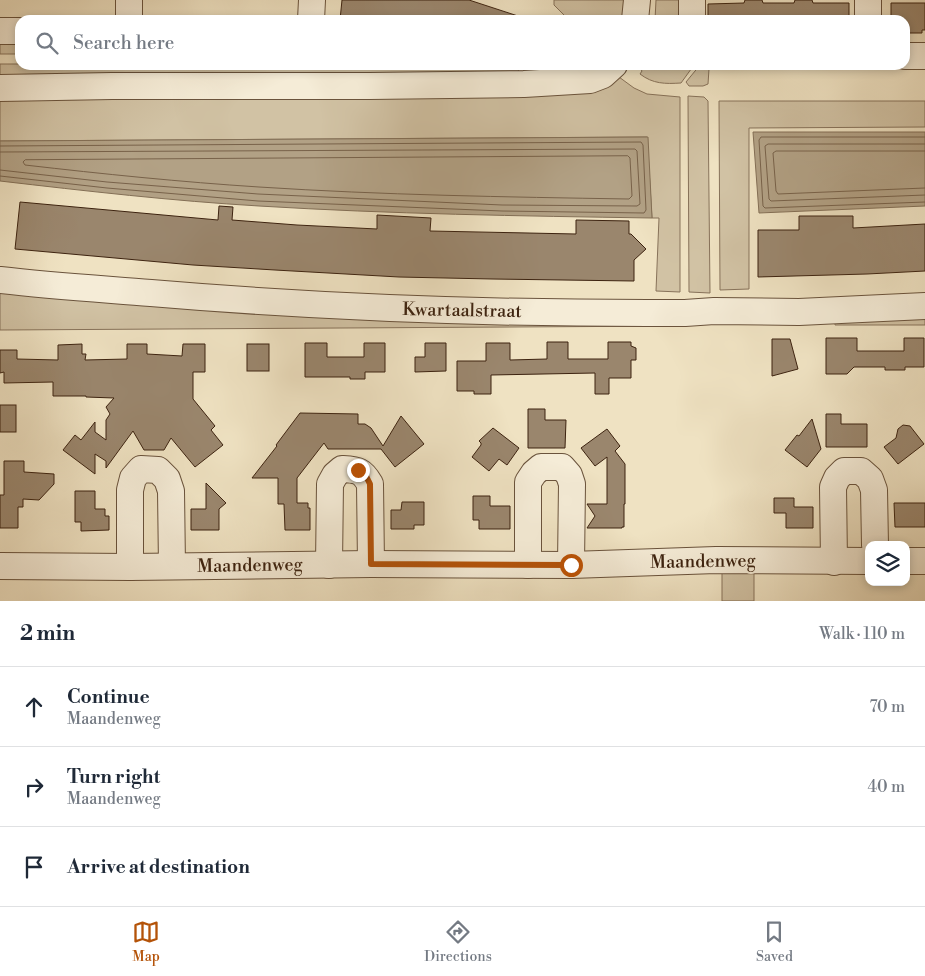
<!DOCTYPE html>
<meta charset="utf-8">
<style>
:root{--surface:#fff;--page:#f6f6f7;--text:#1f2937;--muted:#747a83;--line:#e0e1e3;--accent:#b45309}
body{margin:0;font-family:"Libre Bodoni",serif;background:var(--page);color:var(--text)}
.controls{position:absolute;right:15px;bottom:15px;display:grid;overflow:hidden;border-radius:10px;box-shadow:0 2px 8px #0003}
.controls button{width:45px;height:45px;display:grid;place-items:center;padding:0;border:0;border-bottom:1px solid var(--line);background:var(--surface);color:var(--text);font:25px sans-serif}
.stop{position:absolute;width:15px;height:15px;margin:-11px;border:4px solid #b45309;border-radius:50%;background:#fff}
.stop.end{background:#b45309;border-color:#fff;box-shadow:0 1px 5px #0008}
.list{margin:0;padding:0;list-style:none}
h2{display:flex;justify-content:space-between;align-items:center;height:65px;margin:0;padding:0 20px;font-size:21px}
h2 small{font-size:16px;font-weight:400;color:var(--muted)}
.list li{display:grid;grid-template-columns:32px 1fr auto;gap:15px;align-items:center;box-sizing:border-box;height:80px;padding:0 20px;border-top:1px solid var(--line)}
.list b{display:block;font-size:19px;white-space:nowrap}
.list p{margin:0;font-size:16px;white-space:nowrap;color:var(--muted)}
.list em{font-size:16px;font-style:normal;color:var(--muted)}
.icon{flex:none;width:28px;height:28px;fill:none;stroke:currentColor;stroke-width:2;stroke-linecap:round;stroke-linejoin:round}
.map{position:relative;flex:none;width:925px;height:601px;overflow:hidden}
.search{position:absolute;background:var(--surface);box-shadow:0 2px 8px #0003;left:15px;right:15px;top:15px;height:55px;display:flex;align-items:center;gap:12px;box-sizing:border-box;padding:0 18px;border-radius:15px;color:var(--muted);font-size:19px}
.sheet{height:305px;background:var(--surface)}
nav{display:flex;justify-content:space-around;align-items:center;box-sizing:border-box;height:70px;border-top:1px solid var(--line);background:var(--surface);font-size:14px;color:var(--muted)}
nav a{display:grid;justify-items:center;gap:2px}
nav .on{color:var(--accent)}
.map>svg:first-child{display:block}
</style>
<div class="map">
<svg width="925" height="601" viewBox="0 0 925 601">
<rect width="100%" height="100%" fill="#efe2c2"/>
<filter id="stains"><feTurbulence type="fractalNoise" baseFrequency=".004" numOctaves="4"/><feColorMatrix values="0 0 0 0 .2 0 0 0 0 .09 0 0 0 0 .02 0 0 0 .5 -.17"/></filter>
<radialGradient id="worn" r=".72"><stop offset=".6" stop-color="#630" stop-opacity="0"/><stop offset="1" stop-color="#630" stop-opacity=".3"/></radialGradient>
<!-- green -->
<g fill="#d1c2a4" stroke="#87725a">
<polygon points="554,0 624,0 623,20 569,20 554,5"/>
<polygon points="656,0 685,0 685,20 655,20"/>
<rect x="0" y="38" width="20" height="16"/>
<polygon points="0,64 20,64 20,65 517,65 519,73 0,78"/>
<path d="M638 65H694L681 83C665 84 653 84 640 74L642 71Z"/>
<polygon points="700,65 709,69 708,84 703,86 689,86 686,82"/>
<polygon points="619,77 634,88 647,94 680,97 680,292 656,291 659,218 652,218 647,137 0,141 0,99"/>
<polygon points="688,96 704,97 708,101 710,293 689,292"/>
<polygon points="719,101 925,101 925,127 749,128 749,289 720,290"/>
<polygon points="0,287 682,321 682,326 0,330"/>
<polygon points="925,314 925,325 835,325 835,323"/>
<rect x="722" y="573" width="32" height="28"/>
</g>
<!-- water -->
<g fill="#b2a185" stroke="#836f56">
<polygon points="753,132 925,132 925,206 759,213"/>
<path d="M648 137 652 218C521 216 390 214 259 206 173 201 86 191 0 181V141Z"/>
</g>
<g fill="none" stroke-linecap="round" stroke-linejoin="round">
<!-- shore -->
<g stroke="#78624a" stroke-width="1">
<polyline points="925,137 761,137 759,140 763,206 765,208 925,202"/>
<polyline points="925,144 768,144 765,146 769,199 771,201 925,195"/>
<polyline points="0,146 641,142 643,145 646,210 644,213 502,211 258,201 107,188 0,176"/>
<polyline points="925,151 776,151 773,153 776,191 778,194 925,188"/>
<polyline points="0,152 635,149 637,151 640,204 637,206 502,205 258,194 107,182 0,170"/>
<path d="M628 156 630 158 632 196 629 199C506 197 382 195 259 187 181 182 103 174 25 165L23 162 25 160Z"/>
</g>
</g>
<!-- building -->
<g fill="#9a866d" stroke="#3d2310">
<polygon points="342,0 469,0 521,17 520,20 340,20"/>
<polygon points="745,0 762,0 763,3 794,3 795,0 812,0 813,3 849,3 849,20 708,20 708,4 744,3"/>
<polygon points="891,3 925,3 925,30 922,30 922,33 905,33 905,20 891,20"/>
<polygon points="20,202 218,220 219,206 233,207 232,220 297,225 377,229 377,215 431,218 430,231 576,234 576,220 629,221 629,234 631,234 646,249 634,260 634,281 492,279 399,277 275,270 193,265 15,249"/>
<polygon points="799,216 853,216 853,228 925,224 925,271 867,274 758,277 758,230 799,230"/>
<polygon points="826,338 857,338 857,351 904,351 904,338 924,338 924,367 905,367 905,370 885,370 885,367 854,367 847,374 826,374"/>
<polygon points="772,339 790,339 798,369 772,376"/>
<polygon points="547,342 568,342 568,359 608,359 608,342 631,342 631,346 636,348 636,360 631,360 631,378 609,378 609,394 595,394 595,373 491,375 491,394 474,394 474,391 457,391 457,361 486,361 486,343 510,343 510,360 547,359"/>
<polygon points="305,343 327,343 327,357 364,357 364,343 385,343 385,372 365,372 365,379 350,379 350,377 305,377"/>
<polygon points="425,343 446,343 446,371 415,372 415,357 425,357"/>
<polygon points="82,344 82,354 86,354 85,360 127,359 127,344 147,344 147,354 182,356 183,344 205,344 205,372 193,372 193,399 215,426 211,430 223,445 195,467 171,438 164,450 144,450 133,431 106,468 106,461 95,454 95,474 63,450 75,435 81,440 95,422 95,432 106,440 106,420 110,414 106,407 114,398 86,397 86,396 53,396 53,382 4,383 4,372 0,373 0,350 17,350 17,359 58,360 58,345"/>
<rect x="247" y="344" width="22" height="27"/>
<rect x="0" y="405" width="16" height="27"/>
<polygon points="528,409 545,409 545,420 566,420 565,448 528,448"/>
<polygon points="300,413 358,414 358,424 365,424 371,428 383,446 401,416 424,444 395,467 381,449 328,449 324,443 297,478 297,503 308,503 308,508 310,508 310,530 285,530 284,504 278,504 278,478 252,478 277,446 276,445"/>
<polygon points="826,414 841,414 841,424 867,424 867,447 826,447"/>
<polygon points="812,419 821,449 807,467 785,450 797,435 799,436"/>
<polygon points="903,425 910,426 924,444 898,464 884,447 896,438 898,429"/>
<polygon points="493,428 519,448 507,465 499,459 489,471 472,457 481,445 481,443 479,441"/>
<polygon points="607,429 620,446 615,451 625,464 625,504 624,504 624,527 622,527 622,528 587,528 595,516 587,504 607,504 607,457 595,466 581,448"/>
<polygon points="4,461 24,461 24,472 54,474 54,484 39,500 23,499 23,507 18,507 18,528 0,528 0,495 4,495"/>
<polygon points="206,483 226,503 219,509 219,530 191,530 191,509 206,509"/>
<polygon points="75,491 95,491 95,509 105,509 105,516 109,516 109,530 81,531 81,522 75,522"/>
<polygon points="473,496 490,496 490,506 510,506 510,529 479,529 479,520 473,520"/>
<polygon points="774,498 794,498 794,507 813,507 813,528 786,528 786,513 774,513"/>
<polygon points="402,502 424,502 424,525 414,525 414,529 391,529 391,510 401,510"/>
<polygon points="894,503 925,503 925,527 895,527"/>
</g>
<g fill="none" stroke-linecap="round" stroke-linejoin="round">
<defs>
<g id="minor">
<polyline points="129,0 129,20"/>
<polyline points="692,0 692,20"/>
<polyline points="868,0 868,20"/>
<polyline points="311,20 312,0"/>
<polyline points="635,20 637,0"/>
<polyline points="0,31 20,31"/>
<polyline points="905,56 925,56"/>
<polyline points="0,88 112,86 370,86 524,84 590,80 603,75 614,65"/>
<path d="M0 280C50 286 101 289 151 293 328 308 507 314 685 313L714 311 799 312 925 306"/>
<polyline points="906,561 925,561"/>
<polyline points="834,562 833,487 837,478 844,471 861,471 870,479 874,490 875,545"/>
<path d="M329 565 330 484 335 475 342 469C358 470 362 470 370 484L371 564"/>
<polyline points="528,565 528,482 534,473 541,467 562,467 569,475 572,484 571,565"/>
<polyline points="0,566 130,567 371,564 571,565 716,560 869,561"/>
<polyline points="130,567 130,490 133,478 141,469 158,470 167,479 171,491 172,566"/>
</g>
</defs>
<!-- minor casing -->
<use href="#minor" stroke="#6a533c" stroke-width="28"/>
<!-- minor -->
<use href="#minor" stroke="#f5ecd7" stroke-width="26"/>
</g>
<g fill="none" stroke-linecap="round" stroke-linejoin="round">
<!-- route -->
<polyline stroke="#b45309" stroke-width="6" points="358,470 366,476 370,484 371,564 571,565"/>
</g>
<g text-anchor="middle" stroke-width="4" stroke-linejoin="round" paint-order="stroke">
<!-- street labels -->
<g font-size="18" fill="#3d2310" stroke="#f5ecd7">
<text transform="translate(462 310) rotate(1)" y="6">Kwartaalstraat</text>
<text transform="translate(703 561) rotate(-1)" y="6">Maandenweg</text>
<text transform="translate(250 565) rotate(-1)" y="6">Maandenweg</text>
</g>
</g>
<rect width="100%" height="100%" filter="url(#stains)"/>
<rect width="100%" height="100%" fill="url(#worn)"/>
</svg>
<div class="controls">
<button><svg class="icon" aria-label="layers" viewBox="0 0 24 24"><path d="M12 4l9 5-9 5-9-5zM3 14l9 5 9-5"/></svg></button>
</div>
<div class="stop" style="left:571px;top:565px"></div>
<div class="stop end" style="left:358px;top:470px"></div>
<div class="search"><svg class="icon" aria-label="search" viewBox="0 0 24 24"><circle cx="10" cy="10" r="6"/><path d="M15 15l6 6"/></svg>Search here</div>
</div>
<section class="sheet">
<h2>2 min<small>Walk · 110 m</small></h2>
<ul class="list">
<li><svg class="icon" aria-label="ahead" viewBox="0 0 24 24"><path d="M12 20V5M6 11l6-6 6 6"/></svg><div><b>Continue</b><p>Maandenweg</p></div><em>70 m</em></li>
<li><svg class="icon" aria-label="right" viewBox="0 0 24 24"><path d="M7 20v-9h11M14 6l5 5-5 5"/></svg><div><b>Turn right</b><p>Maandenweg</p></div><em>40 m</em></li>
<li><svg class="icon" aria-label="arrive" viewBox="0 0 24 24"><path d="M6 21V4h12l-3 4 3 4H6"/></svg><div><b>Arrive at destination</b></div></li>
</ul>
</section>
<nav>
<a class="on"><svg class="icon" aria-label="map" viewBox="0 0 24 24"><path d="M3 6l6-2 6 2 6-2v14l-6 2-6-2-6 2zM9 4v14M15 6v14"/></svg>Map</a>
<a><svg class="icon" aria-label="directions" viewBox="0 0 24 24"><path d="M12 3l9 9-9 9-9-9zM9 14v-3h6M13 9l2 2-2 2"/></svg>Directions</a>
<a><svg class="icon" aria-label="saved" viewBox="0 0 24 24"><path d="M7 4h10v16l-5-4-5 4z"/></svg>Saved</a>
</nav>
